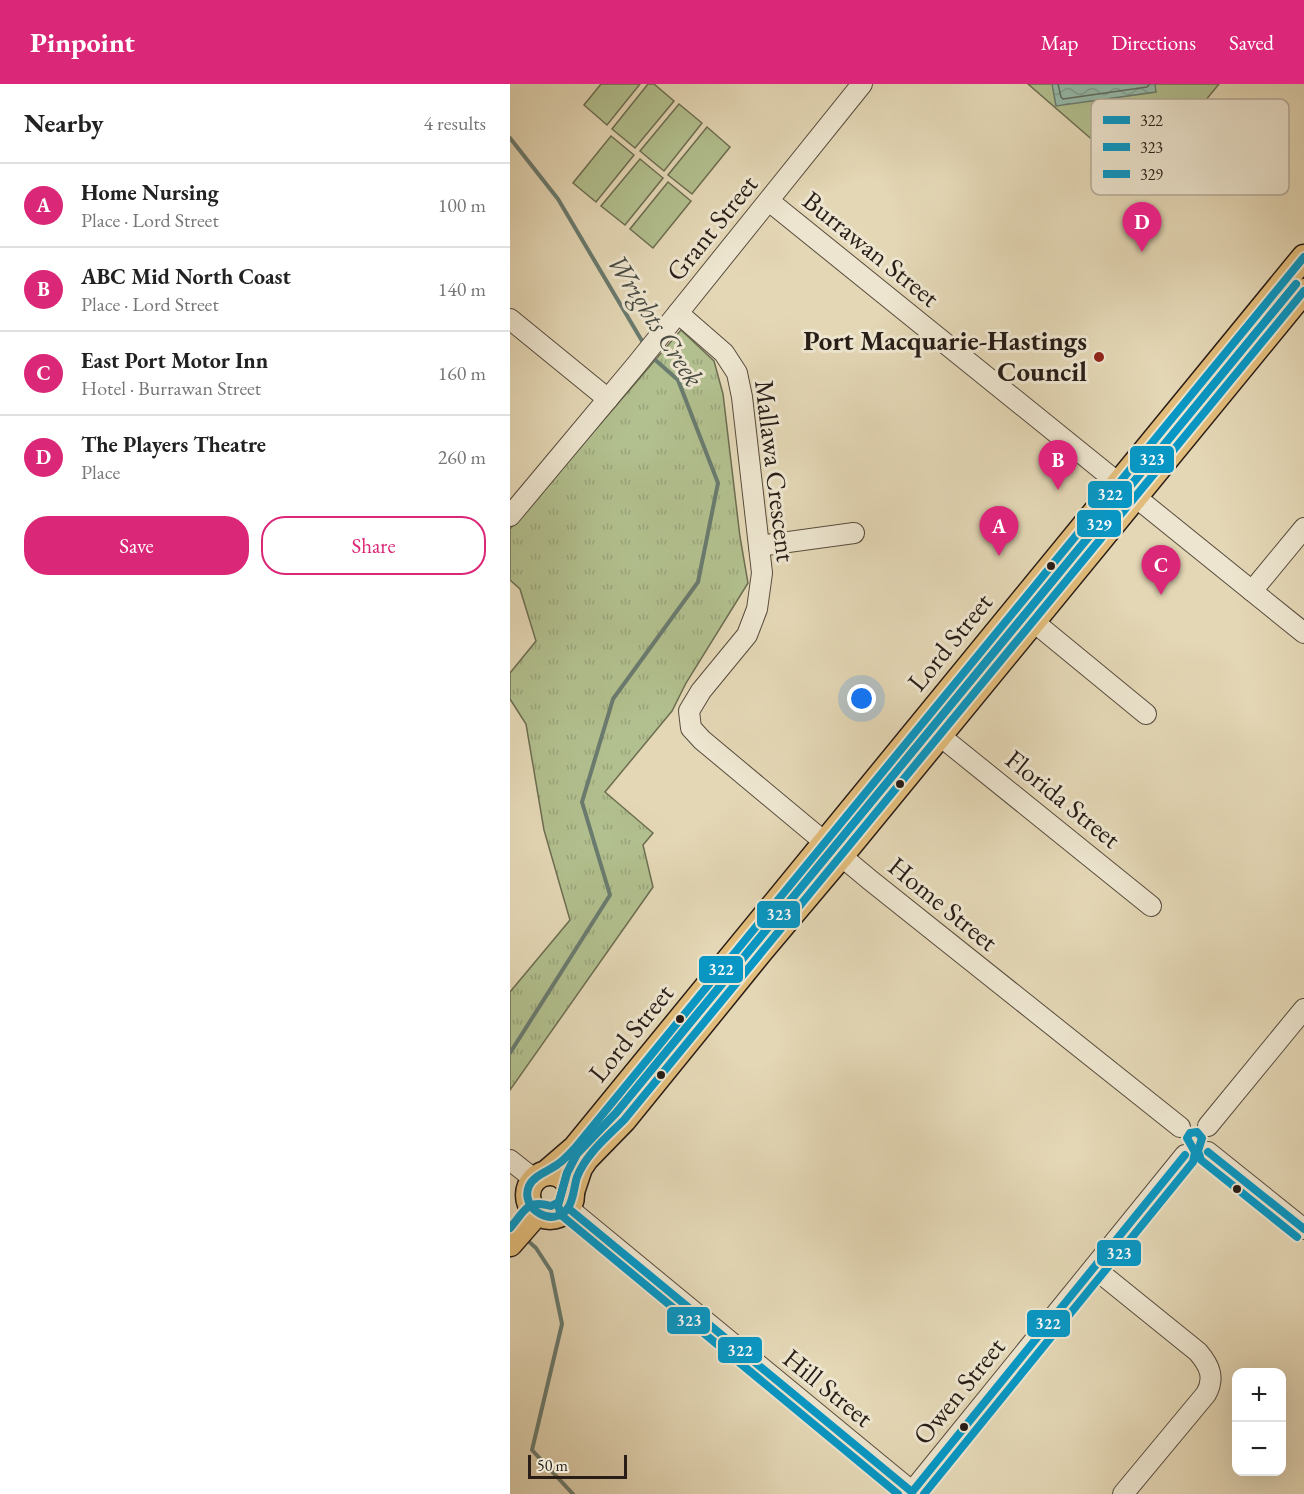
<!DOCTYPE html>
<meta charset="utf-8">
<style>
:root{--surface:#fff;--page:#f2f2f2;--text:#222;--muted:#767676;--line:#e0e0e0;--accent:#db2777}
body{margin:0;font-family:"EB Garamond",serif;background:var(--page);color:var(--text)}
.controls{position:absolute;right:18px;bottom:18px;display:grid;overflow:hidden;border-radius:12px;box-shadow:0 6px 24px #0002}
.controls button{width:54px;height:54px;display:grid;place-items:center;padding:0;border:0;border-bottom:2px solid var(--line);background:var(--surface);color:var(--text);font:30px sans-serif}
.scale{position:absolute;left:18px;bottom:15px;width:99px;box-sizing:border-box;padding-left:6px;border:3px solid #281d17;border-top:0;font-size:16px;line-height:21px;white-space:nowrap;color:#281d17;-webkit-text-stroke:4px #ede5cf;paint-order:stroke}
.you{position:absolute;left:352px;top:615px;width:21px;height:21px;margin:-15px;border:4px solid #fff;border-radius:50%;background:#1a73e8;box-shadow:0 0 0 9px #1a73e833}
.badge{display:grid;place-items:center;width:39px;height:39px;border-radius:50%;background:var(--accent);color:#fff;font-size:20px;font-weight:700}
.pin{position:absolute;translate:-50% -50px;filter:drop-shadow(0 2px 3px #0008)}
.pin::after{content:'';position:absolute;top:32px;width:21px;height:18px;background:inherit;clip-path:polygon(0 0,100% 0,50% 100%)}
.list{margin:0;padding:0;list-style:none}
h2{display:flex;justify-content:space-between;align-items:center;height:78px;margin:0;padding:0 24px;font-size:26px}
h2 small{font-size:20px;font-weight:400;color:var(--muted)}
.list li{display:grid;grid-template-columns:39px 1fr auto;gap:18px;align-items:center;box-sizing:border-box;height:84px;padding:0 24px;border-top:2px solid var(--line)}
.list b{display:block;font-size:22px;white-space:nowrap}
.list p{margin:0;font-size:20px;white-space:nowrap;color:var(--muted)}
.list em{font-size:20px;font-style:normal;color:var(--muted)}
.actions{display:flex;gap:12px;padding:18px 24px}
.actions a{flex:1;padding:14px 0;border:2px solid var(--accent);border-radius:24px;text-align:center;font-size:21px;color:var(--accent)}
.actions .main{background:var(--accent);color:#fff}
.map{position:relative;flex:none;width:794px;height:1410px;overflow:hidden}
header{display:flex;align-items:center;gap:36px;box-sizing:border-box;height:84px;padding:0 30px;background:var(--accent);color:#fff}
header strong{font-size:28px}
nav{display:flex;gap:33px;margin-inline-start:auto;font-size:21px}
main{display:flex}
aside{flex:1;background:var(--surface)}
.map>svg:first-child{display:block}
</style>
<header>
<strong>Pinpoint</strong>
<nav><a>Map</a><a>Directions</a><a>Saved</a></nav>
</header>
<main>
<aside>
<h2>Nearby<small>4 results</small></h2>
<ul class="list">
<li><span class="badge">A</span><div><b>Home Nursing</b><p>Place · Lord Street</p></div><em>100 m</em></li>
<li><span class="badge">B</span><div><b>ABC Mid North Coast</b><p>Place · Lord Street</p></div><em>140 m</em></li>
<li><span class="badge">C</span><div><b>East Port Motor Inn</b><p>Hotel · Burrawan Street</p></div><em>160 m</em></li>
<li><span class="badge">D</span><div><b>The Players Theatre</b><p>Place</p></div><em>260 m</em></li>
</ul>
<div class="actions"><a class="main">Save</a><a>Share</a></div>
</aside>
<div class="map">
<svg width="794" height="1410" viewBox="0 0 794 1410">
<defs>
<pattern id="park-tufts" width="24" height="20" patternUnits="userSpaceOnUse" patternTransform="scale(1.5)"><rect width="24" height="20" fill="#b2bf8e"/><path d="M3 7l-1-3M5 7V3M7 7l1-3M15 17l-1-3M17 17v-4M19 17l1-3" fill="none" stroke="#99a47a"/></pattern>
<pattern id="water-waves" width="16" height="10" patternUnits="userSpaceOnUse" patternTransform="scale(1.5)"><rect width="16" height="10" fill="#96baaa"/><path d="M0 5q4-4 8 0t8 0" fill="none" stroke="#819f92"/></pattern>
</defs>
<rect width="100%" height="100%" fill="#e4d7b5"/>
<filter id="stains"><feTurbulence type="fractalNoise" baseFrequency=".00333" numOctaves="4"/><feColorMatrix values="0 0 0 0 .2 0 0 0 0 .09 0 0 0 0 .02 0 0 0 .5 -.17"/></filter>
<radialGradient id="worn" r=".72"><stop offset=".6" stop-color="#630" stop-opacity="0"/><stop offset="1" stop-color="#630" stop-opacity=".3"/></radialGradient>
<!-- park -->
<polygon fill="url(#park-tufts)" stroke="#6d6e52" stroke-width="1.5" points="171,246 204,277 213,310 230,453 238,499 176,599 162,627 95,708 143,749 133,761 143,803 0,1006 0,908 60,836 34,746 16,640 0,615 0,589 26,557 10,505 0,496 0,445"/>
<!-- pitch -->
<g fill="#b2bf8e" stroke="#6d6e52" stroke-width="1.5">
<polygon points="91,0 130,0 97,41 74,21"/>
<polygon points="138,0 144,0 164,17 125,64 102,45"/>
<polygon points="518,0 709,0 657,63 609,79"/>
<polygon points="169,20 192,39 154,87 130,67"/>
<polygon points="197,43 220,63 182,110 158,91"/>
<polygon points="101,52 124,71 86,118 63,99"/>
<polygon points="130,75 153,94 115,141 91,122"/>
<polygon points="158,98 181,117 143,164 120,145"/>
</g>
<!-- water -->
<polygon fill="url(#water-waves)" stroke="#6a7b6f" stroke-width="1.5" points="542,0 645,0 646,8 546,22"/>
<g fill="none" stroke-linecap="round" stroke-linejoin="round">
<!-- shore -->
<polyline stroke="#5f6c60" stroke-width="1.5" points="548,0 551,13 553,15 637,3 640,0"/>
<!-- stream -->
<g stroke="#6a7b6f" stroke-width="4">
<polyline points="0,54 48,115 135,262"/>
<polyline points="0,969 100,811 72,718 103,615 188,498 208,399 168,296 142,273"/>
<polyline points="16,1155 26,1164 41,1187 52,1240 22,1366 63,1410"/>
</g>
<defs>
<g id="minor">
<polyline points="259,117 794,549"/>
<polyline points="168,229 214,269 227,289 232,313 252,489 247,525 237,551 191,607 179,627 181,644 192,656 360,796 670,1043"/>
<polyline points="0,235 98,315"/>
<polyline points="0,432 127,280 352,0"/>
<polyline points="249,462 344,449"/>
<polyline points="742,507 794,444"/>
<polyline points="513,529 636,630"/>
<polyline points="419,643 641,822"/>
<polyline points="698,1042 794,925"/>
<polyline points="698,1068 794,1145"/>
<polyline points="0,1076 24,1095"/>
<polyline points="58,1124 405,1410"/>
<path d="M584 1184 688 1268C700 1282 705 1294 696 1310L613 1410"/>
<polyline points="400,1410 675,1071"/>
</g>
<g id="major">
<circle cx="40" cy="1111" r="22"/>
<polyline points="36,1089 65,1064 794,173"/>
<polyline points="62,1108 70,1084 76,1075 114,1036 251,867 331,772 794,207"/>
<polyline points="0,1160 27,1129"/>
</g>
</defs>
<!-- minor casing -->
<use href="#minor" stroke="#574c3e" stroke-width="22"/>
<!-- major casing -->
<use href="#major" stroke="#281d17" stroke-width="27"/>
<!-- minor -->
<use href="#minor" stroke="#ede5cf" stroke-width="20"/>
<!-- major -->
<use href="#major" stroke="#e2bc7a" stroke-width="24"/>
<defs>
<g id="bus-1">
<path d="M794 173 65 1064C60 1069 54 1076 48 1080 39 1087 24 1091 19 1102 9 1125 44 1145 58 1124 64 1115 64 1102 67 1093 76 1070 97 1053 114 1036L794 207"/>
<polyline points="698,1068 794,1145"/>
<polyline points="58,1124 402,1408"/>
<polyline points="402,1408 675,1071"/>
</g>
<g id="bus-2">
<polyline points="388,1410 51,1131 48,1121 57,1089 67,1070 106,1029 786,200"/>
<polyline points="414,1410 683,1078 685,1068 677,1054 680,1049 687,1048 692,1054 688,1067 691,1076 787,1153"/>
</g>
<path id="bus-3" d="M0 1144C15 1127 16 1115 41 1122L49 1118 57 1089 67 1069 106 1029 786 200"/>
</defs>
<!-- bus-1 casing -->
<use href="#bus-1" stroke="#ede5cf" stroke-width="12"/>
<!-- bus-2 casing -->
<use href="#bus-2" stroke="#ede5cf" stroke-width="12"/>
<!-- bus-3 casing -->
<use href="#bus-3" stroke="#ede5cf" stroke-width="12"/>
<!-- bus-1 -->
<use href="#bus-1" stroke="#0897c4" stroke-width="8"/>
<!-- bus-2 -->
<use href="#bus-2" stroke="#0897c4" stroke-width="8"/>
<!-- bus-3 -->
<use href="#bus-3" stroke="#0897c4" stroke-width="8"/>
</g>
<!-- markers -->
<circle fill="#8f2418" stroke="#ede5cf" stroke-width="2" cx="589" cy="273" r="6"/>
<g fill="#281d17" stroke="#ede5cf" stroke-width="2">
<circle cx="541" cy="482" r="5"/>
<circle cx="390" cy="700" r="5"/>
<circle cx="170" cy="935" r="5"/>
<circle cx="151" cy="991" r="5"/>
<circle cx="727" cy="1105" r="5"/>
<circle cx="454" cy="1343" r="5"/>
</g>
<g text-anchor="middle" stroke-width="6" stroke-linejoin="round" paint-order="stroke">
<!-- street labels -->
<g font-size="27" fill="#281d17" stroke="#ede5cf">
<text transform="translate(202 144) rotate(-51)" y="9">Grant Street</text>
<text transform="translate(361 165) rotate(39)" y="9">Burrawan Street</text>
<text transform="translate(265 387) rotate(83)" y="9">Mallawa Crescent</text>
<text transform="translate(440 558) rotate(-51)" y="9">Lord Street</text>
<text transform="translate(553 715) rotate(39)" y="9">Florida Street</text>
<text transform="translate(433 820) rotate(39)" y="9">Home Street</text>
<text transform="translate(121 949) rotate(-51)" y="9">Lord Street</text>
<text transform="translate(318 1304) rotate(39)" y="9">Hill Street</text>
<text transform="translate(449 1307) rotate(-51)" y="9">Owen Street</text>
</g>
<!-- poi labels -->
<g font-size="27" font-weight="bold" fill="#281d17" stroke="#ede5cf" text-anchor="end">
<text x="577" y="266">Port Macquarie-Hastings<tspan x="577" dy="31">Council</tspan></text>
</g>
<!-- water labels -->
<g font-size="28" font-style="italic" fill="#494c43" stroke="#ede5cf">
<text transform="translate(146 236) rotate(57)" y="10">Wrights Creek</text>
</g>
</g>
<!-- legend -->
<rect x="581" y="15" width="198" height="96" rx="9" fill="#ede5cf" stroke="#b2a998" stroke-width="1.5"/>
<rect x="593" y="32" width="27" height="8" fill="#0897c4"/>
<rect x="593" y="59" width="27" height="8" fill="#0897c4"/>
<rect x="593" y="86" width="27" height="8" fill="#0897c4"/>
<g font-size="16" fill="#281d17">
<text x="630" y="42">322</text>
<text x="630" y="69">323</text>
<text x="630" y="96">329</text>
</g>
<g stroke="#ede5cf" stroke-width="2">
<rect x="619" y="361" width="46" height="29" rx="6" fill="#0897c4"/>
<rect x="577" y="396" width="46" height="29" rx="6" fill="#0897c4"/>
<rect x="566" y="425" width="46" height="29" rx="6" fill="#0897c4"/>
<rect x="246" y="816" width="45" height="29" rx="6" fill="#0897c4"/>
<rect x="188" y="871" width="46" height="29" rx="6" fill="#0897c4"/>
<rect x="586" y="1155" width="46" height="28" rx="6" fill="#0897c4"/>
<rect x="156" y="1222" width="45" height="29" rx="6" fill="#0897c4"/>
<rect x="516" y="1225" width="45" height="29" rx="6" fill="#0897c4"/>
<rect x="207" y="1252" width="46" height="28" rx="6" fill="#0897c4"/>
</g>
<g font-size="16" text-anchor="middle" font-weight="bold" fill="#fff">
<text x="642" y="381">323</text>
<text x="600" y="416">322</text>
<text x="589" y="446">329</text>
<text x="269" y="836">323</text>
<text x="211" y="891">322</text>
<text x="609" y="1175">323</text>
<text x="179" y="1242">323</text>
<text x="538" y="1245">322</text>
<text x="230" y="1272">322</text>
</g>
<rect width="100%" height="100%" filter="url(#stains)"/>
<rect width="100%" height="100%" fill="url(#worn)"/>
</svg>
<div class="controls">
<button>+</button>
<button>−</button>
</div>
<div class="scale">50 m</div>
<div class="you"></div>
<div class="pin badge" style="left:489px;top:472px">A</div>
<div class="pin badge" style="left:548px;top:406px">B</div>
<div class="pin badge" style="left:651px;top:511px">C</div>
<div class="pin badge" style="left:632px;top:168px">D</div>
</div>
</main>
